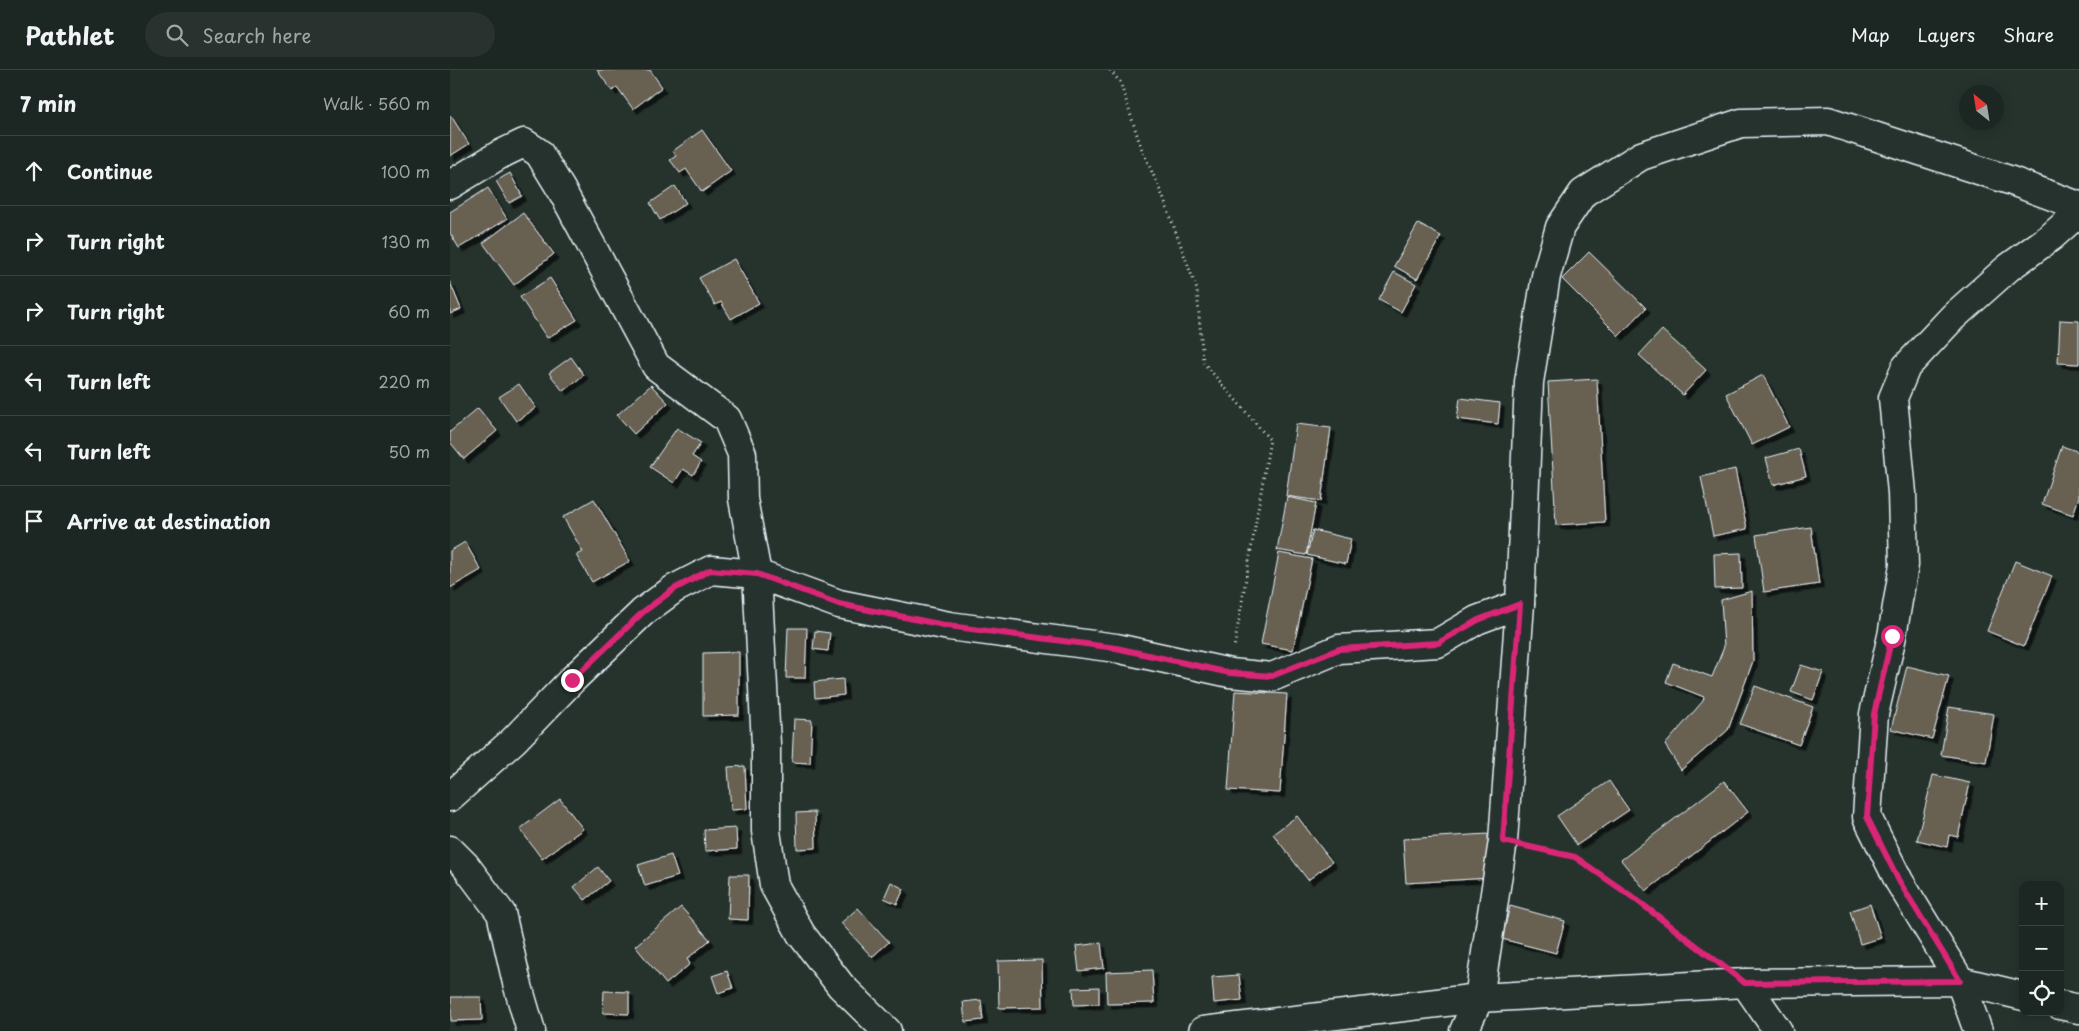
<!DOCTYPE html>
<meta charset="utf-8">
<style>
:root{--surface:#1c2622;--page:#29322f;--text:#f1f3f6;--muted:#a0a5a5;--line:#3a4340}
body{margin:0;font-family:"Playpen Sans",sans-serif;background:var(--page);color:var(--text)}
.controls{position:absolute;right:15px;bottom:15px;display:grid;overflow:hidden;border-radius:10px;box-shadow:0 2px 12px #0003}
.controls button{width:45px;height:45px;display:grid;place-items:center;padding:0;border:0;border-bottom:1px solid var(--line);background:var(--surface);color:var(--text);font:25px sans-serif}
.compass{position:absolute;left:1509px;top:15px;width:45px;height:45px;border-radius:50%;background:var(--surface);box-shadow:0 2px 12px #0003;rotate:330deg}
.stop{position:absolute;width:15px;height:15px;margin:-11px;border:4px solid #db2777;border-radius:50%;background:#fff}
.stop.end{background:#db2777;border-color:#fff;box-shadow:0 1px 5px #0008}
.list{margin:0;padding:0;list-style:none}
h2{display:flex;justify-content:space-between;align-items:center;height:65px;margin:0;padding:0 20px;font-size:21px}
h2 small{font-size:16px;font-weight:400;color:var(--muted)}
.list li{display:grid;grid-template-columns:32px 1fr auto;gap:15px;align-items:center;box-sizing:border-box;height:70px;padding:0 20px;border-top:1px solid var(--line)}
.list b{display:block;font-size:19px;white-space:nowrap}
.list em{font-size:16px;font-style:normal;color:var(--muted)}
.icon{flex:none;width:28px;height:28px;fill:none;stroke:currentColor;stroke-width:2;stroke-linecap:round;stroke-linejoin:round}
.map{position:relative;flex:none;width:1629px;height:961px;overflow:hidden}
header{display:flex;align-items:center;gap:30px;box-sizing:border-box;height:70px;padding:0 25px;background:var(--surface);border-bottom:1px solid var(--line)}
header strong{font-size:24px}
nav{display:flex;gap:28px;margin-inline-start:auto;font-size:18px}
.search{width:350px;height:45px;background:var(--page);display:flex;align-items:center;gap:12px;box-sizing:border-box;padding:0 18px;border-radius:28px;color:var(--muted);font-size:19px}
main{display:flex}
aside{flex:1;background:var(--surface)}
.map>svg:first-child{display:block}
</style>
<header>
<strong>Pathlet</strong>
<div class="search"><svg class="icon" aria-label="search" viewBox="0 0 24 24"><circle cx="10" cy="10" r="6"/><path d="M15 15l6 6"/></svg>Search here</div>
<nav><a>Map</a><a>Layers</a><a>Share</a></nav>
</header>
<main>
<aside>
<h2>7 min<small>Walk · 560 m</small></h2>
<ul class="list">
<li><svg class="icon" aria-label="ahead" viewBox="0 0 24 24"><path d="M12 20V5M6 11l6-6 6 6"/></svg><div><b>Continue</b></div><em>100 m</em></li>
<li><svg class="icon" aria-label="right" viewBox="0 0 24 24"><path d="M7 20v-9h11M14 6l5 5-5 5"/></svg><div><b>Turn right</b></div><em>130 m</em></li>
<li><svg class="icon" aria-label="right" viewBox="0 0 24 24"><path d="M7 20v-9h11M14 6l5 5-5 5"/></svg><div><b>Turn right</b></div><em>60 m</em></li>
<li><svg class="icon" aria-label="left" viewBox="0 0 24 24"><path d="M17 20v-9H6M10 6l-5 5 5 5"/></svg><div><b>Turn left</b></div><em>220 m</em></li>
<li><svg class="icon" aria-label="left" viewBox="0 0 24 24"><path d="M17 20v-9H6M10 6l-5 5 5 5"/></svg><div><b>Turn left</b></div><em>50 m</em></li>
<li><svg class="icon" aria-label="arrive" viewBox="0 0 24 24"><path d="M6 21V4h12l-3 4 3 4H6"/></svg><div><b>Arrive at destination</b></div></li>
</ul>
</aside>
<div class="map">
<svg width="1629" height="961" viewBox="0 0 1629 961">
<defs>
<filter id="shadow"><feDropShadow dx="4.5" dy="4.5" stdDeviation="0" flood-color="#0009"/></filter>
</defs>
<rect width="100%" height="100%" fill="#26332d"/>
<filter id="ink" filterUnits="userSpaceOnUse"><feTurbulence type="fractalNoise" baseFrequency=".02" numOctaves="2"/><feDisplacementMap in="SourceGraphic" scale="10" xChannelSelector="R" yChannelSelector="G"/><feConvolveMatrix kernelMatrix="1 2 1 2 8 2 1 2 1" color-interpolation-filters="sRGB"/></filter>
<g filter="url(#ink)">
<!-- building -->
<g fill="#686051" stroke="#e8f1f8" filter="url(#shadow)">
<polygon points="147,0 200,0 212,17 183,39 167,17 162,21"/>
<polygon points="1,46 19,74 0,86 0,47"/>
<polygon points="252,60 281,101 252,122 236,99 230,103 220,90 226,86 223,81"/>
<polygon points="60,103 72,126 59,133 46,111"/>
<polygon points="225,116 236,133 210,150 200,133"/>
<polygon points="38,118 57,149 9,178 0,163 0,142"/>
<polygon points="73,143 104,184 64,215 33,173"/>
<polygon points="968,154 991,166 967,209 944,196"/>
<polygon points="1139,182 1196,238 1169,266 1112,209"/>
<polygon points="284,189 309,233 281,249 271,232 265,235 249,208"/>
<polygon points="944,202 966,214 951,242 929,230"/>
<polygon points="100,208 127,250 97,268 70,227"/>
<polygon points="0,212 11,239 0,244"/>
<polygon points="1610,250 1629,251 1629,294 1608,293"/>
<polygon points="1212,260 1256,300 1233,325 1189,285"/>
<polygon points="121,287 134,305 113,321 99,303"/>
<polygon points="1313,305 1339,357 1302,375 1276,324"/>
<polygon points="1147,309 1155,452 1106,455 1098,312"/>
<polygon points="69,314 86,338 66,351 49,327"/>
<polygon points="201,315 218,333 184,364 167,345"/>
<polygon points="1010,328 1050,333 1048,354 1007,349"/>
<polygon points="28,338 47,361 14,389 0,372 0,362"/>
<polygon points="846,354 881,358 871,431 836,426"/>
<polygon points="227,358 251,373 242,386 251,392 243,405 233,399 224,413 200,397"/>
<polygon points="1612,376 1629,382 1629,427 1623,445 1592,434"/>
<polygon points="1349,379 1356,406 1323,415 1316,388"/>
<polygon points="1285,399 1297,459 1263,466 1251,407"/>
<polygon points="837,427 866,433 856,485 827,480"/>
<polygon points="144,429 180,491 142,512 126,485 133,482 113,447"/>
<polygon points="1361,457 1369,514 1314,522 1306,465"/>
<polygon points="863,460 901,469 896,494 857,485"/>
<polygon points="15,472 31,500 0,518 0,481"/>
<polygon points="829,483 862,489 843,580 811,574"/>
<polygon points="1291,483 1292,518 1265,519 1264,484"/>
<polygon points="1565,491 1602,506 1574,576 1537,561"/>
<polygon points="1302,521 1303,591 1278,660 1231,700 1215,675 1253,631 1254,627 1216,612 1223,593 1262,607 1274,577 1271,530"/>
<polygon points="338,558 357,558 355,608 336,608"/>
<polygon points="365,561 380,563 378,581 363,579"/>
<polygon points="289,582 289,645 253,646 253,583"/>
<polygon points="1351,595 1373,602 1363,630 1341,622"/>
<polygon points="1457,596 1499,606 1482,669 1441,659"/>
<polygon points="393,609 394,625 365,628 364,612"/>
<polygon points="1305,616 1363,637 1349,675 1290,654"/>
<polygon points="785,621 837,624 830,723 778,720"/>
<polygon points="1499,637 1544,644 1536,692 1491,685"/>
<polygon points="344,649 362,650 360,693 342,692"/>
<polygon points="295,696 297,739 281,740 278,697"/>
<polygon points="1483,705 1520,713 1508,767 1499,765 1497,777 1467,770"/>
<polygon points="1159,711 1179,740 1127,775 1107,746"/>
<polygon points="1274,711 1298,742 1196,821 1171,790"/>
<polygon points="110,729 133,759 92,789 70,759"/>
<polygon points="365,742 366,778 347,779 346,743"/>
<polygon points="847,746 882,792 858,810 823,764"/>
<polygon points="286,758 287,779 255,781 254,760"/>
<polygon points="1038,764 1040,808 956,813 953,769"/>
<polygon points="221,785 228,806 195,816 188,795"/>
<polygon points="148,797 159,811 135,830 124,817"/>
<polygon points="280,805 299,805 298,850 278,849"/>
<polygon points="441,812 454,819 447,834 434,828"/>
<polygon points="1420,834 1431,868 1410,874 1400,841"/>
<polygon points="1060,836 1115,851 1106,883 1052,869"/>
<polygon points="231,837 260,870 237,889 240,894 216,914 185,876"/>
<polygon points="408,838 439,872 422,887 391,853"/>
<polygon points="651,873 654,898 629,901 626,876"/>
<polygon points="592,890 593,937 549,938 548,891"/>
<polygon points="702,900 704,933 657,934 656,902"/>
<polygon points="277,901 283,918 268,923 262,906"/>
<polygon points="789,905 792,930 764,933 762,907"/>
<polygon points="649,917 649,934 624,935 623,918"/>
<polygon points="154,921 179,922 179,944 153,943"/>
<polygon points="1,927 31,927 32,950 1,951"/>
<polygon points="531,930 533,950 515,952 513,932"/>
</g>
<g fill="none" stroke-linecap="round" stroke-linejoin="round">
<defs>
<g id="minor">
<polyline points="0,115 49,85 74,73 89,83 111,119 206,296 277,349 292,384 293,429 307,504 316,674 316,761 324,815 351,864 391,916 437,961"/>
<polyline points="0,727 64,670 122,610 193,542 224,519 261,500 307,504 389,534 499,556 666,578 780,603 822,607 889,579 988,573 1027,550 1070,534"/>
<polyline points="0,780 15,795 51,843 67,913 81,961"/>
<polyline points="1295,913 1328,961"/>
<polyline points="1610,935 1629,939"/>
<polyline points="753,961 1029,928 1295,913 1510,911 1573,926"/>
<polyline points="1014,961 1029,928 1053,771 1070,534 1079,312 1096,206 1110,157 1133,123 1191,86 1291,53 1378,51 1559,110 1629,136"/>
<polyline points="1528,961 1510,911 1449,811 1417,747 1424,644 1442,566 1454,495 1452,423 1443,328 1456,297 1503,247 1558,198 1601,167 1629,142"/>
</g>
</defs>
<!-- minor casing -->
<use href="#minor" stroke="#e8f1f8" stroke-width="31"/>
<!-- path -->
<g stroke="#e8f1f8" stroke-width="3" stroke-dasharray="1 4" stroke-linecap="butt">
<polyline points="660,0 670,12 691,77 713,127 747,220 753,292 820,370 784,578"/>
<polyline points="1078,776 1125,787 1184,828 1263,888"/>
</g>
<!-- minor -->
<use href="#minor" stroke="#26332d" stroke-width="28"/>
</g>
</g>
<g fill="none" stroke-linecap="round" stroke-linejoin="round" filter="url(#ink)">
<!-- route -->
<polyline stroke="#db2777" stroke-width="6" points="122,610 193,542 224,519 260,500 307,504 389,534 499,556 666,578 780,603 822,606 889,579 988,573 1028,550 1070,534 1053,771 1125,787 1184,828 1295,913 1510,911 1449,811 1417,747 1424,644 1442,566"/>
</g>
</svg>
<div class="controls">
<button>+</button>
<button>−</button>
<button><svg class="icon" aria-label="locate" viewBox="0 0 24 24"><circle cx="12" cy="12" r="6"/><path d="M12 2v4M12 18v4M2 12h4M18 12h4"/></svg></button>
</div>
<svg class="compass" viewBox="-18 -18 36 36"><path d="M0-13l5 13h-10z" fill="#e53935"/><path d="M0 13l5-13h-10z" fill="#a0a5a5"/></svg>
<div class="stop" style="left:1442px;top:566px"></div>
<div class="stop end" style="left:122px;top:610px"></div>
</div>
</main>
